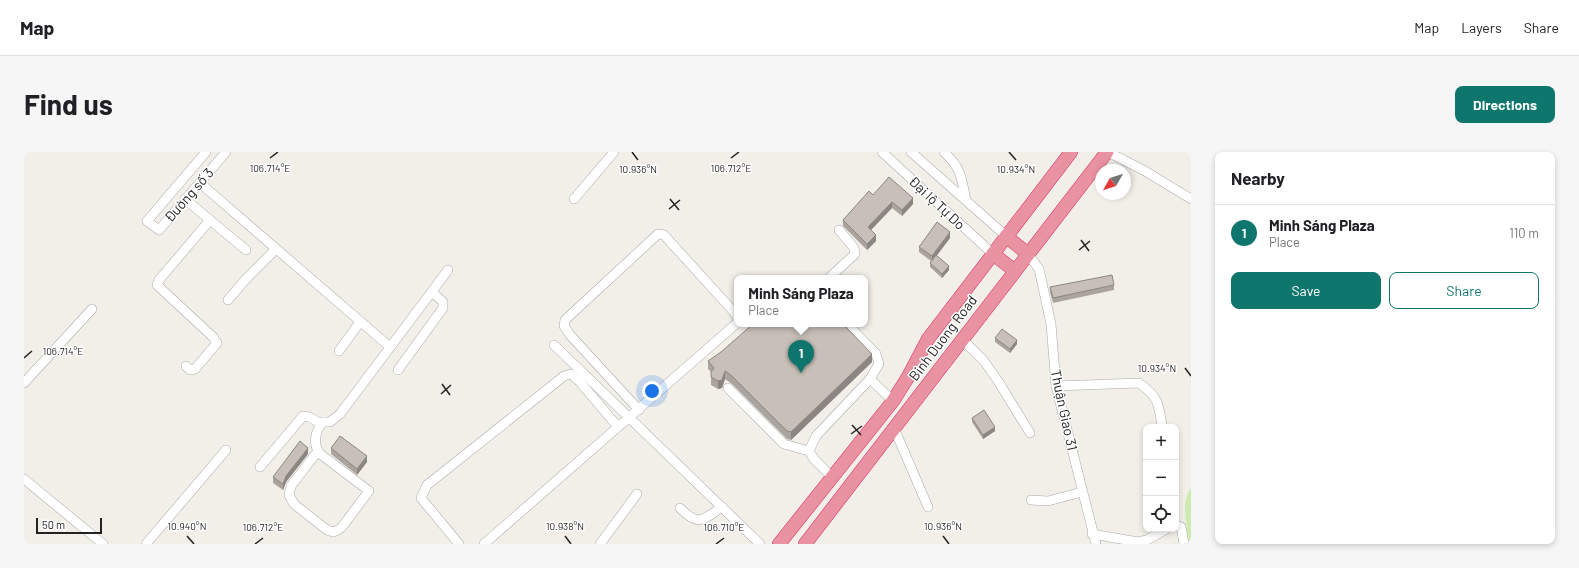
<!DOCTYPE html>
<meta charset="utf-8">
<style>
:root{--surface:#fff;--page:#f6f6f6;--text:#202124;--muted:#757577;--line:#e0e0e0;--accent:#0f766e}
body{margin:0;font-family:Barlow,sans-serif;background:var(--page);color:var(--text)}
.controls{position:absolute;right:12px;bottom:12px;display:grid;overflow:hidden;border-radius:8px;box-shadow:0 2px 6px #0003}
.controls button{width:36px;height:36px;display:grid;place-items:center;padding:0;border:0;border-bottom:1px solid var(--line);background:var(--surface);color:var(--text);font:20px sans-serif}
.compass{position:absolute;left:1071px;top:12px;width:36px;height:36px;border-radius:50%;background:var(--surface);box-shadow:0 2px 6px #0003;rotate:231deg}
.scale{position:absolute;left:12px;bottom:10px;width:66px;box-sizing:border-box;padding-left:4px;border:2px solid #222;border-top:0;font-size:11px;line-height:14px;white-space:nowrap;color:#222;-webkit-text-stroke:3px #fff;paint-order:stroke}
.you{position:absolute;left:628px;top:239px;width:14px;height:14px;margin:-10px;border:3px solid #fff;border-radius:50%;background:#1a73e8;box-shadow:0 0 0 6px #1a73e833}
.badge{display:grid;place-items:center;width:26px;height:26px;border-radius:50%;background:var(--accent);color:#fff;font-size:13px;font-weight:700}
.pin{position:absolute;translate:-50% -33px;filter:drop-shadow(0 1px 2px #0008)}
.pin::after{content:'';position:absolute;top:21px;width:14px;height:12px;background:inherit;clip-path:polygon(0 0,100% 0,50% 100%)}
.popup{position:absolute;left:710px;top:123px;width:134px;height:52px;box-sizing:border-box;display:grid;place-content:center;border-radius:8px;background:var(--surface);filter:drop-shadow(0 1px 3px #0005);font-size:13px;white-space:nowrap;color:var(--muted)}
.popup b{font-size:15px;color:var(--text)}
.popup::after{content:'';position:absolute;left:50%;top:100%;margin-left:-8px;border:8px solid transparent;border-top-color:var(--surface)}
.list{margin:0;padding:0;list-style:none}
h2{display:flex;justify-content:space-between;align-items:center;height:52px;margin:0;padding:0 16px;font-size:17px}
h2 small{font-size:13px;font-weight:400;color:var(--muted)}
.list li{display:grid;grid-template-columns:26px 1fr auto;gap:12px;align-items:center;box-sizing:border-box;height:56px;padding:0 16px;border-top:1px solid var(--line)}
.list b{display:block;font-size:15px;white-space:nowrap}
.list p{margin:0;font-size:13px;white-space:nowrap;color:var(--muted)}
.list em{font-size:13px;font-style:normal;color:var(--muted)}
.actions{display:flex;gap:8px;padding:12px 16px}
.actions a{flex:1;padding:9px 0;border:1px solid var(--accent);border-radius:8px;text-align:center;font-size:14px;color:var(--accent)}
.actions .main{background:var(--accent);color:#fff}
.icon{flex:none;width:22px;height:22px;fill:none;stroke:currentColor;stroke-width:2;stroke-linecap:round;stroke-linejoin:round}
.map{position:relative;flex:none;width:1167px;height:392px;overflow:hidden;border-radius:8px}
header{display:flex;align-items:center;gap:24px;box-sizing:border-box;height:56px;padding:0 20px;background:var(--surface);border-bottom:1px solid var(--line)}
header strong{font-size:19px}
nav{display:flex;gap:22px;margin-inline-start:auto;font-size:14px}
.intro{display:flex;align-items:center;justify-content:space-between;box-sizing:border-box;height:96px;padding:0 24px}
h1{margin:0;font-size:28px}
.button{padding:10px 18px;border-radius:8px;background:var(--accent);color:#fff;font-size:14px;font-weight:700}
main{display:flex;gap:24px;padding:0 24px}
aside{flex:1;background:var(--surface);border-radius:8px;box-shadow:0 2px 6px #0003}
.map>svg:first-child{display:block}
</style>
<header>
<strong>Map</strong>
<nav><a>Map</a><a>Layers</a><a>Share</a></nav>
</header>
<div class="intro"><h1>Find us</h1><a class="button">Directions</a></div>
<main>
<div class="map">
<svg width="1167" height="392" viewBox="0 0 1167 392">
<rect width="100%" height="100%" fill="#f2efe9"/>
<!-- grass -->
<path fill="#cdebb0" d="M1167 336V392H1165C1163 374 1156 351 1167 336Z"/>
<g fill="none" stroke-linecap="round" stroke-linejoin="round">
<defs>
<g id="minor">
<polyline points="182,0 123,69 135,78 202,0"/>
<polyline points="858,0 969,102"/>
<polyline points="887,0 982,84"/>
<path d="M920 0C938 17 937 25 942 48"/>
<polyline points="1084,0 1121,19 1167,47"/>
<polyline points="176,31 366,195"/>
<polyline points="161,47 186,68 135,128 133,133 189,185 193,191 171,217 166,218 162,214"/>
<polyline points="550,47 590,0"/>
<polyline points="186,68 222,98"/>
<polyline points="1004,102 1015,117 1027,172 1032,234 1072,392"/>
<polyline points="805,126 831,102 830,96 815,78"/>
<polyline points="204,148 221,128 252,97"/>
<polyline points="938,187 960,209 974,229 1006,281"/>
<polyline points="530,193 736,392"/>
<polyline points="315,199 336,170"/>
<polyline points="374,218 419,156 419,150 408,140"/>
<polyline points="846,227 869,249"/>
<polyline points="0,231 68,157"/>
<path d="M1032 234 1115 231C1135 245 1135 253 1138 275"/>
<polyline points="704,236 760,292 785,299"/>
<polyline points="615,258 546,183 540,174 541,168 634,82 640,83 709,159 713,165"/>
<polyline points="870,276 904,355"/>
<path d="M294 299 267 334 265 343 270 352 303 378 309 380 314 378 318 375 345 339 295 301C289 291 291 279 299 270"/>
<polyline points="236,315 279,264 285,265 294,270 306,270 316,262 424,118"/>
<polyline points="808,325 790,307 785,299 792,284 846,227 855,212 852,202 823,172"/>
<polyline points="0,327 79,392"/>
<polyline points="1007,348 1024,349 1058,340"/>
<path d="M656 356C674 375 679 368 698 355"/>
<polyline points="1152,374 1157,375 1160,392"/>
<polyline points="1068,382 1114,390 1123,388 1142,377"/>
<polyline points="122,392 202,298"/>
<polyline points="435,392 397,346 403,333 540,224 547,222 556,230 594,275"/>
<polyline points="460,392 713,171"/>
<polyline points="576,392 613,342"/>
</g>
<g id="highway">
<polyline points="982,84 1004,102"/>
<polyline points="969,102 991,119"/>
<polyline points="755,392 869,249 884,225 904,187 1047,0"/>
<polyline points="781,392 1083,0"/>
</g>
</defs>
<!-- minor casing -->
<use href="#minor" stroke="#a9a9a9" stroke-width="10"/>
<!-- highway casing -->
<use href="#highway" stroke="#dc2a67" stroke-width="14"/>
<!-- minor -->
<use href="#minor" stroke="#fff" stroke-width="9"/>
<!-- highway -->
<use href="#highway" stroke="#e892a2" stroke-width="13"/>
</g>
<!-- wall -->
<g fill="#aba49e">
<polygon points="849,43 889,52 878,64 868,56 847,78 852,89 843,98 819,74 819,68"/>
<polygon points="926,86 912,104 925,118 918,126 906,115 906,111 907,109 895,100 895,95"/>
<polygon points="1090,133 1090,138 1029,151 1026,140 1026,135"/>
<polygon points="971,186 993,192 986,201 971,190"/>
<polygon points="684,209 848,210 767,288 763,287 708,232 701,227 698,236 694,237 687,233 687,220 684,217"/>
<polygon points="948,266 971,279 959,287 948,270"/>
<polygon points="307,296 343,310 333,323 307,302"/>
<polygon points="284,302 262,330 259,338 249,331 249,325"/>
</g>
<!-- shaded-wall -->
<g fill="#8b8681">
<polygon points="889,46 889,52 878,64 878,58"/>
<polygon points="868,50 868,56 844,81 844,75"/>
<polygon points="926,80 926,86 908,110 908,104"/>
<polygon points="852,83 852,89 843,98 843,92"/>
<polygon points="925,114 925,118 918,126 918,122"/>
<polygon points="993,188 993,192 986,201 986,197"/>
<polygon points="848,202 848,210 767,288 767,280"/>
<polygon points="701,219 701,227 698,236 694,237 694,229"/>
<polygon points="971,275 971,279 959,287 959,283"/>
<polygon points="284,296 284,302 262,330 259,338 259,332 262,324"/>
<polygon points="343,304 343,310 333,323 333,317"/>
</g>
<!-- building -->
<g fill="#c7bfb8" stroke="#8b8681">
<polygon points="865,25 889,46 878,58 868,50 844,75 852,83 843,92 819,68 845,39 849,43"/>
<polygon points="913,70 926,80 908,104 895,95"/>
<polygon points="912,103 925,114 918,122 906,111"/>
<polygon points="1088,123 1090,133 1029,146 1026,135"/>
<polygon points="729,172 819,172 848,202 767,280 763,279 708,224 701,219 698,228 694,229 687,225 687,220 690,216 684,209 697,200"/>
<polygon points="978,177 993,188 986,197 971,186"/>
<polygon points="960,258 971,275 959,283 948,266"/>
<polygon points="316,284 343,304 333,317 307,296"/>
<polygon points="276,289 284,296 262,324 259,332 249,325"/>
</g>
<!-- ticks -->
<path fill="none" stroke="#222" stroke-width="1.5" d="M608 0 614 8M985 0 992 8M246 6 254 0M707 6 715 0M646 47 655 58M645 57 656 48M1057 88 1065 99M1055 98 1066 89M0 206 8 199M1161 216 1167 224M418 232 426 243M417 242 427 233M828 273 837 283M827 282 838 274M163 384 170 392M541 384 547 392M919 384 925 392M231 392 239 386M692 392 700 386"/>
<g text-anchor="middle" stroke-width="3" stroke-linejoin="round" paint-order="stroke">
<!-- street labels -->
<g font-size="14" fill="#222" stroke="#fff">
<text transform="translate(165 43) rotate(-49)" y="5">Đường số 3</text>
<text transform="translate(913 51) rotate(43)" y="5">Đại lộ Tự Do</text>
<text transform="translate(919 186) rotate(-53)" y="5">Binh Duong Road</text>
<text transform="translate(1040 258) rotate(78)" y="5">Thuận Giao 31</text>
</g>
</g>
<g font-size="10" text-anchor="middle" fill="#222" stroke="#fff" stroke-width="3" stroke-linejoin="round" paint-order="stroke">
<text x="246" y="20">106.714°E</text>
<text x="707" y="20">106.712°E</text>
<text x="614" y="21">10.936°N</text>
<text x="992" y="21">10.934°N</text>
<text x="39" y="203">106.714°E</text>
<text x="1133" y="220">10.934°N</text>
<text x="163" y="378">10.940°N</text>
<text x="541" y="378">10.938°N</text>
<text x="919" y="378">10.936°N</text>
<text x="239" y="379">106.712°E</text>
<text x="700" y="379">106.710°E</text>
</g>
</svg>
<div class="controls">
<button>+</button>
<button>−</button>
<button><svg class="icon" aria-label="locate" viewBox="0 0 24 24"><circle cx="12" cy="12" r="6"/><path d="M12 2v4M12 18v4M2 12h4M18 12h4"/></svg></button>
</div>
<svg class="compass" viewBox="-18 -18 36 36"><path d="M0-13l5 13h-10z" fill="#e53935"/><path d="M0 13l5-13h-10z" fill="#757577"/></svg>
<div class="scale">50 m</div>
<div class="you"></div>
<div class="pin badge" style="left:777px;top:221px">1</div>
<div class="popup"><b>Minh Sáng Plaza</b>Place</div>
</div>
<aside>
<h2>Nearby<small></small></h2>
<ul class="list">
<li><span class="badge">1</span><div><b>Minh Sáng Plaza</b><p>Place</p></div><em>110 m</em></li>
</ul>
<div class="actions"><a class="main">Save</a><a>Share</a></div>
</aside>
</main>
